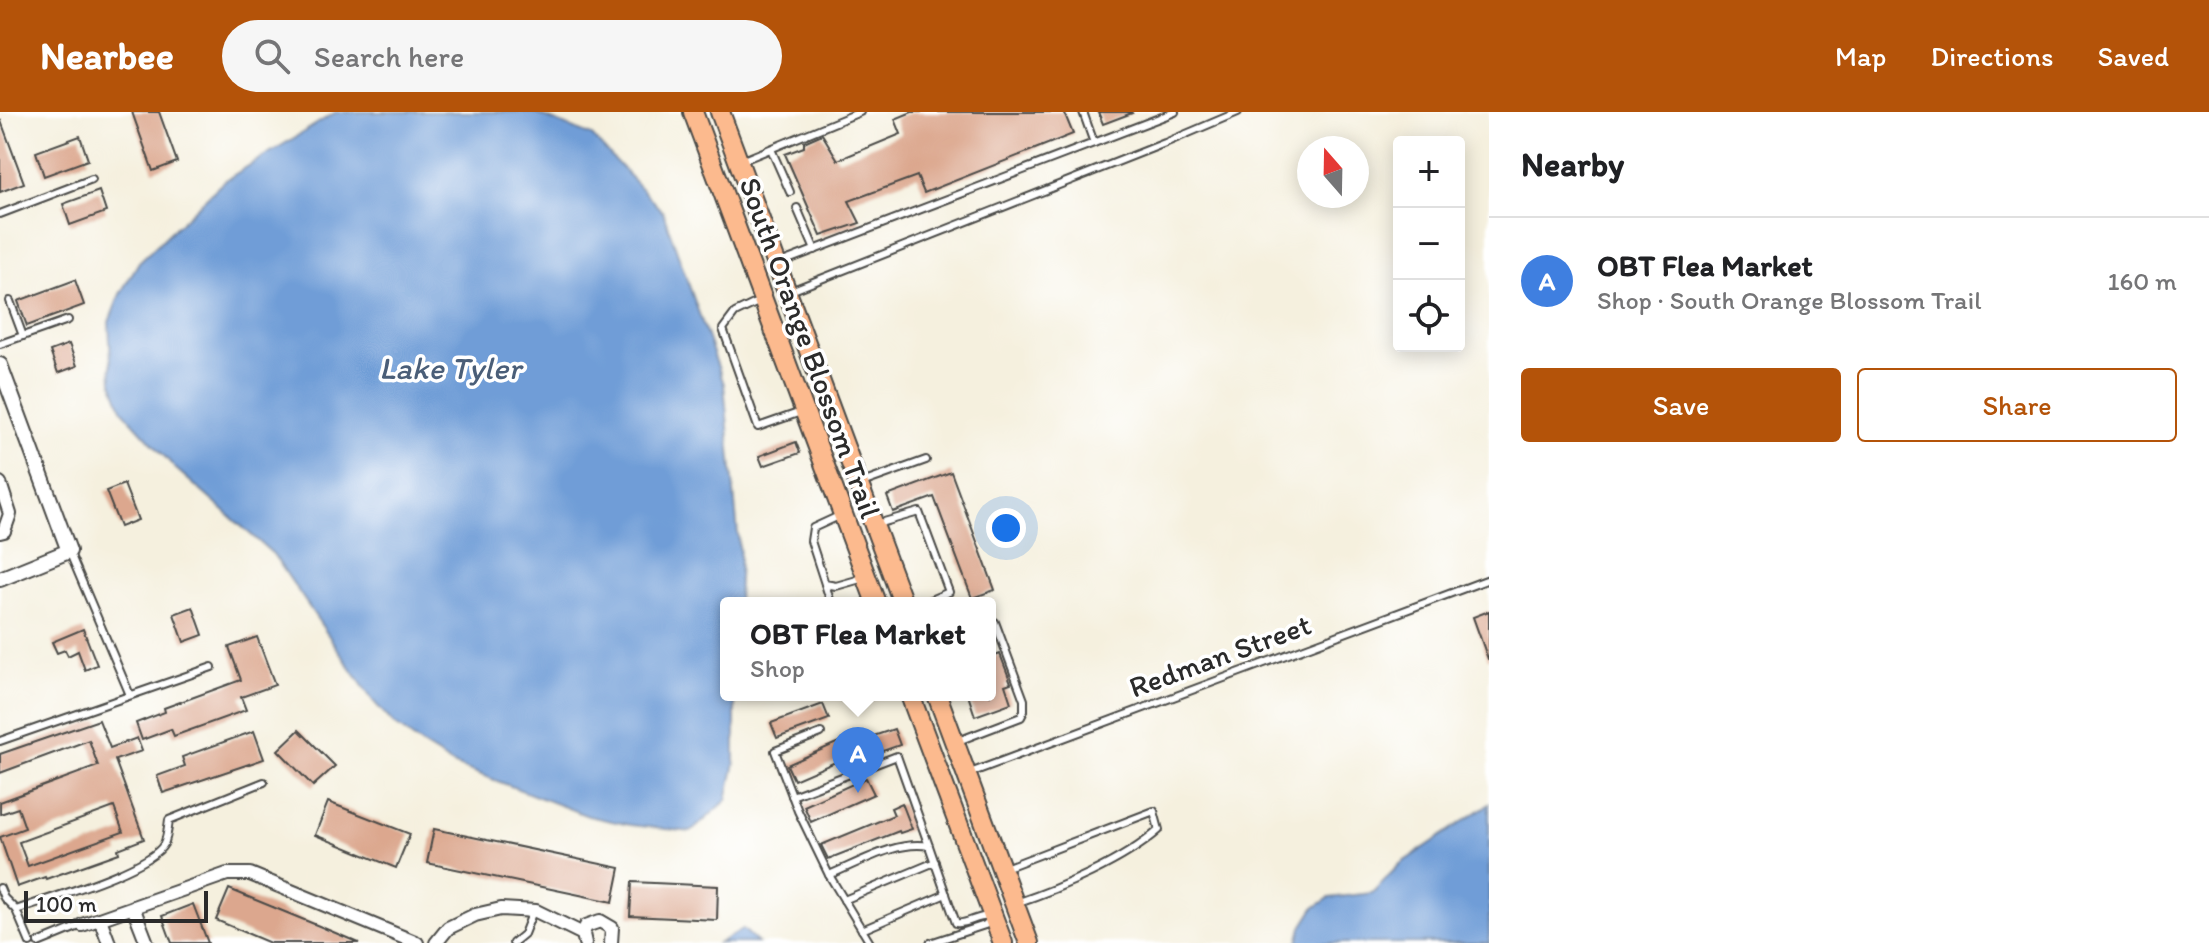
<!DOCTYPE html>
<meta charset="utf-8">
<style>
:root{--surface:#fff;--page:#f6f6f6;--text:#202124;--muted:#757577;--line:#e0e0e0;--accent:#b45309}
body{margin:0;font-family:Itim,sans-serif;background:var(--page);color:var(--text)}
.controls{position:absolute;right:24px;top:24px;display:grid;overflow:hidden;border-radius:8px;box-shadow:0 4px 20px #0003}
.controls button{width:72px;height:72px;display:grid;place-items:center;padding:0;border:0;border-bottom:2px solid var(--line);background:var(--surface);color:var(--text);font:40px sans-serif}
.compass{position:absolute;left:1297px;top:24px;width:72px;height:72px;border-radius:50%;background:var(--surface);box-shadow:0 4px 20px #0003;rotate:340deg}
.scale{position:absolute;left:24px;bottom:20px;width:184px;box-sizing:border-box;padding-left:8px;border:4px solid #2b2b2b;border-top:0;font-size:22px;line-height:28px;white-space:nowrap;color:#2b2b2b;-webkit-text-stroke:6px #fff;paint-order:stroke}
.you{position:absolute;left:1006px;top:416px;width:28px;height:28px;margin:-20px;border:6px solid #fff;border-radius:50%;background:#1a73e8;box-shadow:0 0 0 12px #1a73e833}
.badge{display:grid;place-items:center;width:52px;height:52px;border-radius:50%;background:var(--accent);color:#fff;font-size:26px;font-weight:700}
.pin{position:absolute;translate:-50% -66px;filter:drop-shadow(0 2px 4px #0008)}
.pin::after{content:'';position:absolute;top:42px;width:28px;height:24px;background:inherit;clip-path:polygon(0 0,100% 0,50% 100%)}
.popup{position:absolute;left:720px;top:485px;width:276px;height:104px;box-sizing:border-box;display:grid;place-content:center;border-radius:8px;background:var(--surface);filter:drop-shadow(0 2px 6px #0005);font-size:26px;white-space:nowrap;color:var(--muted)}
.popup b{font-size:30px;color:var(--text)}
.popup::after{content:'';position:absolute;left:50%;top:100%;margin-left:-16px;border:16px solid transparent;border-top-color:var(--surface)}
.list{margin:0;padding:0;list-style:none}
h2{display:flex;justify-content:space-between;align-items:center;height:104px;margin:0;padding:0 32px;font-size:34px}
h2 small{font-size:26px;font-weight:400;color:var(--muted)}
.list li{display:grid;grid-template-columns:52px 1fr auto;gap:24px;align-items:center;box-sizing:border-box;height:128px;padding:0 32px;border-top:2px solid var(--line)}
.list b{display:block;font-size:30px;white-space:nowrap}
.list p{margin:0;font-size:26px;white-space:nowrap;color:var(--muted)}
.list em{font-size:26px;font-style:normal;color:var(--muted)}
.actions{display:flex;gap:16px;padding:24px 32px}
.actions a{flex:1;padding:18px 0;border:2px solid var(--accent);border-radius:8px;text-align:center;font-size:28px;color:var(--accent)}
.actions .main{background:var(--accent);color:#fff}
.icon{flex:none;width:44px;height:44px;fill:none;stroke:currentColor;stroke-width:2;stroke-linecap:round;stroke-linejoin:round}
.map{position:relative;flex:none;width:1489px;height:831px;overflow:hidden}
header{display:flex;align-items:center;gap:48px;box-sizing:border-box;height:112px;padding:0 40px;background:var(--accent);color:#fff}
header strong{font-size:38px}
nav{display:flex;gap:44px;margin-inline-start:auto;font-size:28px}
.search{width:560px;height:72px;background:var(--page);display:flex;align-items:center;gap:20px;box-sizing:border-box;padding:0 28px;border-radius:44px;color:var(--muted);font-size:30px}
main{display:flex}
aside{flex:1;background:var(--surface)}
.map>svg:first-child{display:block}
</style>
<header>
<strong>Nearbee</strong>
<div class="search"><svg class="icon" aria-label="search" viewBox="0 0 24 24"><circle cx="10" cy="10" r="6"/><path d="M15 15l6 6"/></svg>Search here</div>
<nav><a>Map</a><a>Directions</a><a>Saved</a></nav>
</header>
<main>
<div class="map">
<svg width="1489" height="831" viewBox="0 0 1489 831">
<rect width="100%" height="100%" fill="#fff"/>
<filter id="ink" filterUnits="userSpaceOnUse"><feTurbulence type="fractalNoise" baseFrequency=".0125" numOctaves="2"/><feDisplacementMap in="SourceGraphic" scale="16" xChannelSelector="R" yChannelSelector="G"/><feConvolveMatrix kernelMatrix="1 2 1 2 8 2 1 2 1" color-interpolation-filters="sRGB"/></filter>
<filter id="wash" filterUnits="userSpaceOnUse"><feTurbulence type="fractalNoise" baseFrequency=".006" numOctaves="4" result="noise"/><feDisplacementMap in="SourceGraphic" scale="32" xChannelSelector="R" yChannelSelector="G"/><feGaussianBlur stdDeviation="1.8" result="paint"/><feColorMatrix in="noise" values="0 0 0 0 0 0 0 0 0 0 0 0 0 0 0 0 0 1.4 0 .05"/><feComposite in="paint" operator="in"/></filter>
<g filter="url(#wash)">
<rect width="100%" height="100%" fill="#f5f0de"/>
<!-- water -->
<g fill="#6f9dd7" stroke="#4d6481" stroke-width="2">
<polygon points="336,0 532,0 592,24 663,100 724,272 740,444 738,491 726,491 726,583 735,583 735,651 727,688 691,720 630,713 588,704 453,652 425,635 393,611 373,589 273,442 175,356 123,299 112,270 109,210 120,182 139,150 224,69"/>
<polygon points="1489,692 1489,831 1298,831 1302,815 1314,796 1329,786 1372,781 1400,752"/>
<polygon points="743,817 758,831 719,831"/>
</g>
<g id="blocks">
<!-- building -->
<g fill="#dca78e" fill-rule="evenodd">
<polygon points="132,0 159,0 177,50 153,59"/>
<polygon points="912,0 1064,0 1073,22 924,81 917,64 849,89 860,111 821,124 785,42 804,35 804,30 822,22 838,48 901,22 895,7"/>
<polygon points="1098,0 1131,0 1132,1 1103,12"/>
<polygon points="1,9 24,71 0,80 0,10"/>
<polygon points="80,24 88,48 44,64 36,40"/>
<polygon points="99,79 106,100 70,113 63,92"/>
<polygon points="75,168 84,193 27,214 18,189"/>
<polygon points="69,232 77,254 58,261 50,239"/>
<polygon points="796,330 800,341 763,354 759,344"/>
<polygon points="951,360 995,478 972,486 934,385 893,400 887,384"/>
<polygon points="124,372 138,408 120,415 106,379"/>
<polygon points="193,495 203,523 184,530 174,502"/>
<polygon points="1489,499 1489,547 1488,547 1473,505"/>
<polygon points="83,517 97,553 85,558 78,539 68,544 65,538 57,541 52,530"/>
<polygon points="257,525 275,573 241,585 246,598 174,624 171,617 142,628 136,611 165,600 164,596 241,568 229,535"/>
<polygon points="1000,542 1011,571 1005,573 1011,591 975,604 968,583 990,583 990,546"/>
<polygon points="823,592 829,607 777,626 771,611"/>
<path d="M99 608 110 636 137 626 142 639 115 648 144 727 118 737 119 741 46 767 45 765 17 775 0 725 25 716 18 696 0 702V690L98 654 89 628 0 661V642ZM114 695 123 720 28 754 19 730Z"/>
<polygon points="894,617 900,633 871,643 868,636 794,668 787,653 850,625 853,631"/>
<polygon points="299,618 335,654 313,674 278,638"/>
<polygon points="254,619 264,647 163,681 157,664 185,654 182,645"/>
<polygon points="866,666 874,682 811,710 804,694"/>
<polygon points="328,690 410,722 396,756 315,723"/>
<polygon points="902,691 912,717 900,721 899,719 828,747 821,733 894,703 891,696"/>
<polygon points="434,717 620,756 613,790 427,751"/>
<polygon points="632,770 718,774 717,808 630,804"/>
<polygon points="229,777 319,814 359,831 270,831 216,808"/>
<polygon points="193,792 208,831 172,831 162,804"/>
</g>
</g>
</g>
<g filter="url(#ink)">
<use href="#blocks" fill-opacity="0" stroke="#494946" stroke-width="2"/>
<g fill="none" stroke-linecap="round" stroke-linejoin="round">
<defs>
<g id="service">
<polyline points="1083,0 1094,31"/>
<polyline points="771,37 790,80"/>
<polyline points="741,49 860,0"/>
<polyline points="797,96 815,138"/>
<polyline points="0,102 92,67"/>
<polyline points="780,151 1175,0"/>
<polyline points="788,180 1165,31 1238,0"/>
<polyline points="10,189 23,224"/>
<polyline points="760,189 735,201 723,217 758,315 801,300"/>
<polyline points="0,232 68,208"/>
<polyline points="862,371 926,348"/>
<polyline points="839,404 813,416 811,429 825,472 836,474 864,466"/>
<polyline points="877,412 919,400 949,480 923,491"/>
<polyline points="69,439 130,583"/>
<polyline points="825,472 831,491"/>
<polyline points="821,621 775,639 798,699 829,763"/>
<polyline points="0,629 212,555"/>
<polyline points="958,629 1021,605 1024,599 1024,588 995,510 990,507"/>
<polyline points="970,661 1489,467"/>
<polyline points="792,684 897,644 929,734"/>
<path d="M1005 756 1154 699 1159 718C1124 749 1061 776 1016 791"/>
<polyline points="0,776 4,786 16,798"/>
<polyline points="844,788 935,750"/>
<polyline points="862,818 946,782"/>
<path d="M30 831 16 798C46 787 151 757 164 732 167 726 168 715 169 708L264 670"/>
<polyline points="38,831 77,815"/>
<polyline points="513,831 524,822 533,799"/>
<path d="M870 831 829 763C859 751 896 728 929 734L956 811C969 813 977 802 993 805L985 813 930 831"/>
</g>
<g id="minor">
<polyline points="0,371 10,402 4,419 0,420"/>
<polyline points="133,795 147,831"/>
<polyline points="100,807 109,831"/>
<polyline points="82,813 227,762 250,762 417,831"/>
<polyline points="436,831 448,816 475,803 501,797 536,799 583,822"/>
<polyline points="585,831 583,822 586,814 600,809 612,816 611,831"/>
</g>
<polyline id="tertiary" points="0,253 69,439 0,467"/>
<g id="primary">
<polyline points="693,0 876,491"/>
<polyline points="720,0 903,491"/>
<polyline points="910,583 1003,831"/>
<polyline points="937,583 1029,831"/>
</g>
</defs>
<!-- service casing -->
<use href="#service" stroke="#494946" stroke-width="10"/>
<!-- minor casing -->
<use href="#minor" stroke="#494946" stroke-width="16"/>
<!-- tertiary casing -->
<use href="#tertiary" stroke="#494946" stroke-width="18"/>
<!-- primary casing -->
<use href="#primary" stroke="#494946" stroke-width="22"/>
<!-- service -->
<use href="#service" stroke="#fff" stroke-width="6"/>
<!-- minor -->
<use href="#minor" stroke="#fff" stroke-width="12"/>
<!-- tertiary -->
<use href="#tertiary" stroke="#fff" stroke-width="14"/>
<!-- primary -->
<use href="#primary" stroke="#fcba8e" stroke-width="18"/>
</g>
</g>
<g text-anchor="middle" stroke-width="7" stroke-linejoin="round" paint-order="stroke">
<!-- street labels -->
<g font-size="30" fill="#2b2b2b" stroke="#fff">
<text transform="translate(810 236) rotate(70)" y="10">South Orange Blossom Trail</text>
<text transform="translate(1220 544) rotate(-20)" y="10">Redman Street</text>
</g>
<!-- water labels -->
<g font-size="32" font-style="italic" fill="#4a5e78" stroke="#fff">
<text x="450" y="267">Lake Tyler</text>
</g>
</g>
</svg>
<div class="controls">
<button>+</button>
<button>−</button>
<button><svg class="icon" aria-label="locate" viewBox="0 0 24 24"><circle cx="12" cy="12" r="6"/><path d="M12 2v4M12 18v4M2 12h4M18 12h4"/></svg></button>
</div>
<svg class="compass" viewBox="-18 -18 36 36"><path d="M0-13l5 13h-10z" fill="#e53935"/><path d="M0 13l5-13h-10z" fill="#757577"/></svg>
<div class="scale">100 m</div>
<div class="you"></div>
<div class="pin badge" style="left:858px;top:681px;background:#3f7fe0">A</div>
<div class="popup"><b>OBT Flea Market</b>Shop</div>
</div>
<aside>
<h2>Nearby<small></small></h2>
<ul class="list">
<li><span class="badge" style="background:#3f7fe0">A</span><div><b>OBT Flea Market</b><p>Shop · South Orange Blossom Trail</p></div><em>160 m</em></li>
</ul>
<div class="actions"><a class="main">Save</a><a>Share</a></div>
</aside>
</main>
